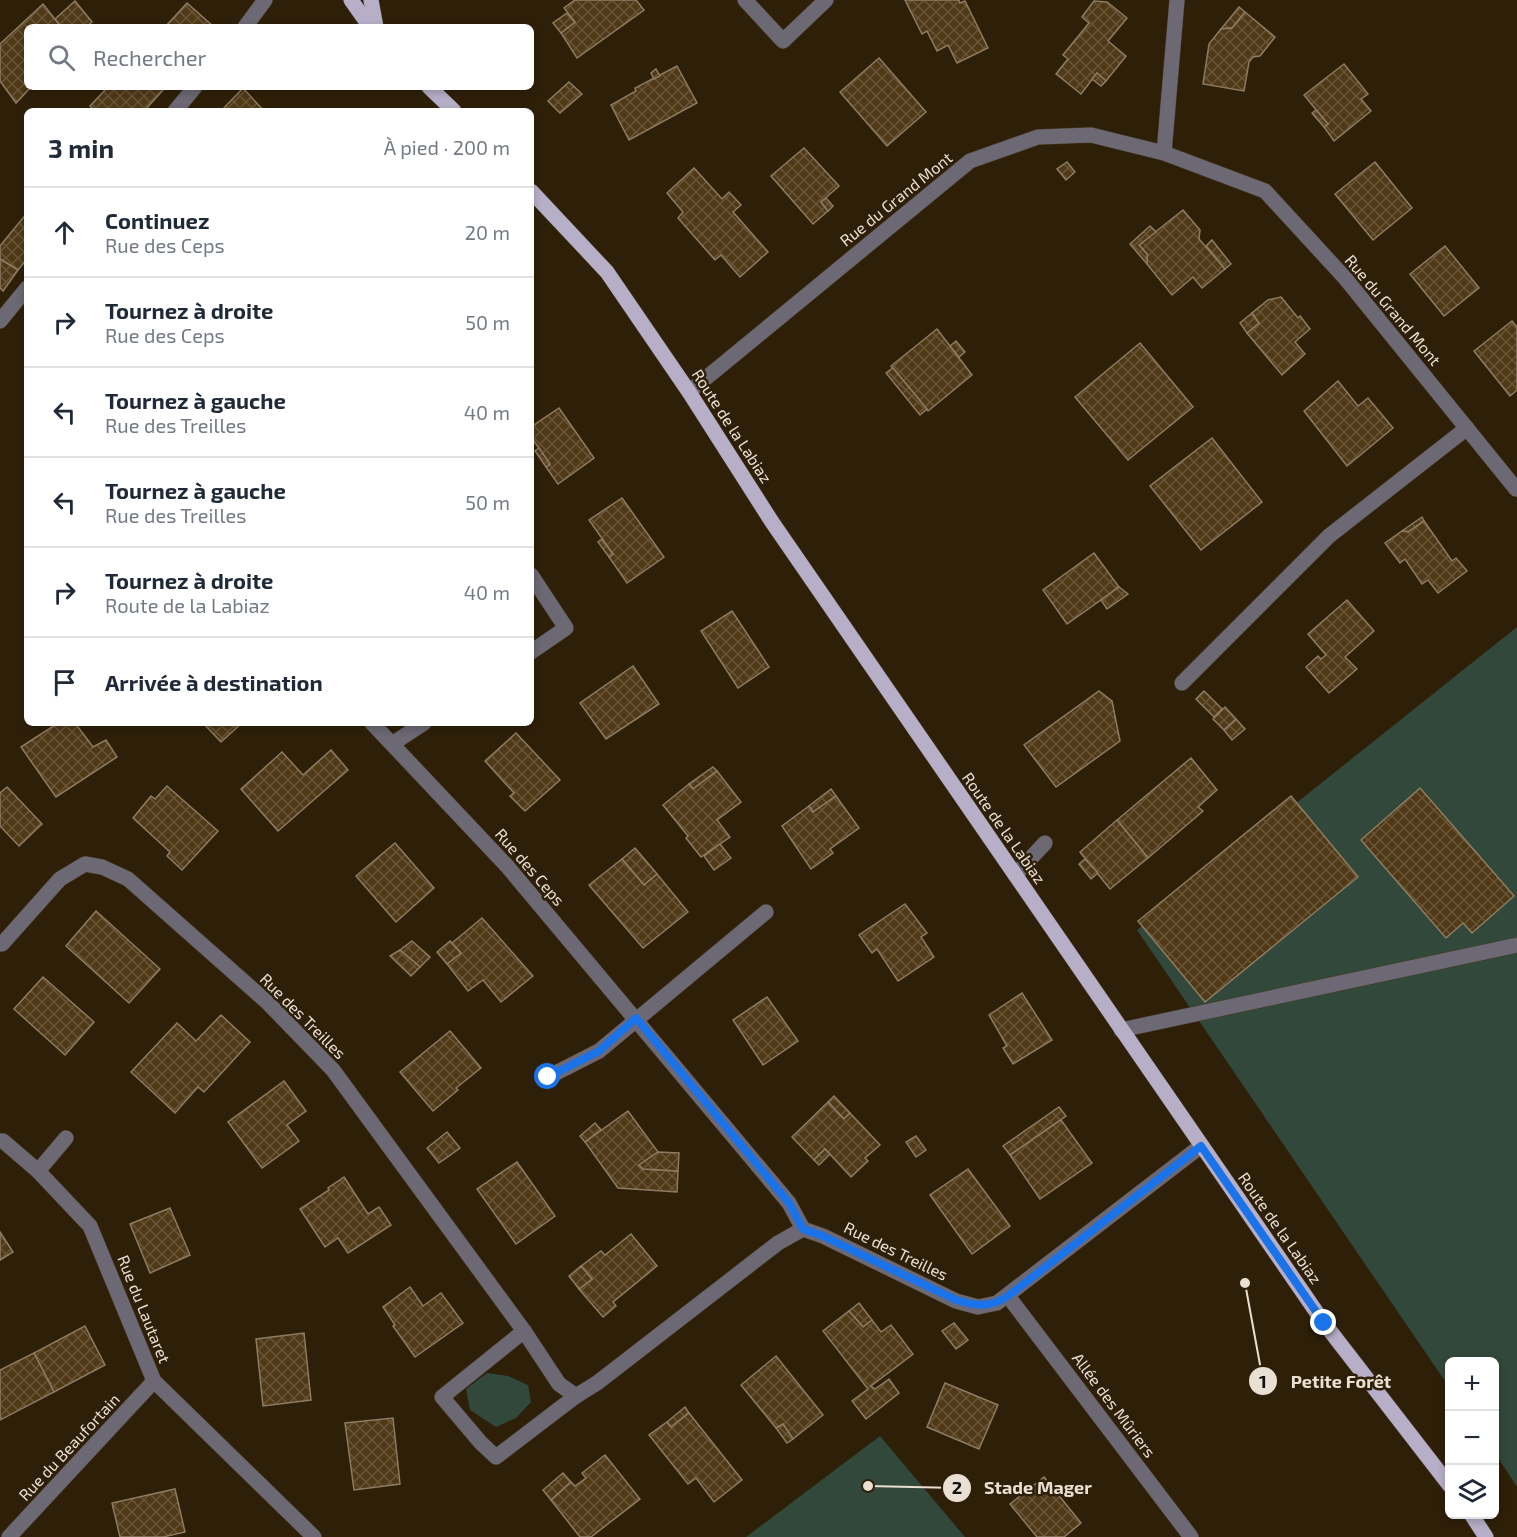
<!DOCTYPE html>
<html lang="fr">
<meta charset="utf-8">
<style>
:root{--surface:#fff;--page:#f2f2f3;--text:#1f2937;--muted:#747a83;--line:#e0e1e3}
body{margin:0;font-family:"Exo 2",sans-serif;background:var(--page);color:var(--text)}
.controls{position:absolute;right:18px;bottom:18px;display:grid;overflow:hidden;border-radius:9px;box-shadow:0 3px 9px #0003}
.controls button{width:54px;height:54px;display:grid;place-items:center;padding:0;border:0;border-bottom:2px solid var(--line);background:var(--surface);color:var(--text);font:30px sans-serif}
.stop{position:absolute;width:18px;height:18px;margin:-14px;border:4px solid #1a73e8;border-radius:50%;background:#fff}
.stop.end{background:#1a73e8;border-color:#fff;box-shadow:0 2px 6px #0008}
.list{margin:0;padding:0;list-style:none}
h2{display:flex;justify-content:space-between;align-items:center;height:78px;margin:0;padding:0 24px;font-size:26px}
h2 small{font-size:20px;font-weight:400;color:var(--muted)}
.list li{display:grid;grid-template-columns:39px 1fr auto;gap:18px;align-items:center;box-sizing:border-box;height:90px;padding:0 24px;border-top:2px solid var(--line)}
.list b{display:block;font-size:22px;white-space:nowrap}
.list p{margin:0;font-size:20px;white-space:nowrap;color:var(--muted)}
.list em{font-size:20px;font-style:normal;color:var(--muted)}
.icon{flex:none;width:33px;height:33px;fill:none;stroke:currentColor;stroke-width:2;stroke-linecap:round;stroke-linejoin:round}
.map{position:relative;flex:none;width:1517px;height:1537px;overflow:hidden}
.search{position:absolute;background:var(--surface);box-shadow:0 3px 9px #0003;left:24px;top:24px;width:510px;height:66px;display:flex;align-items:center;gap:15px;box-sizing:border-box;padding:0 21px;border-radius:9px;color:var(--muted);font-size:22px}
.panel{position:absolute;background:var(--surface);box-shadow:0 3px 9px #0003;left:24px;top:108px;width:510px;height:618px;border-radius:9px}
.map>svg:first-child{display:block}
</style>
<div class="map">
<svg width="1517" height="1537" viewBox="0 0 1517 1537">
<defs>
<pattern id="building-cross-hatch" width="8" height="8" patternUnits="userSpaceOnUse" patternTransform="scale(1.5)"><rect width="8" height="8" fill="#503917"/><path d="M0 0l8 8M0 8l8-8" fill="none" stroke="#695538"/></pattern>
</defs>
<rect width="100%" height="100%" fill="#2e1f09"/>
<!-- grass -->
<g fill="#32483a">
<polygon points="1517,627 1517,1487 1495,1453 1494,1362 1450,1362 1449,1387 1137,930"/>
<polygon points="487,1373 508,1376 528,1385 531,1402 516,1418 496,1427 470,1410 466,1389"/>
<polygon points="880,1436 965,1537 746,1537"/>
</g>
<!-- building -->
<g fill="url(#building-cross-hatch)" stroke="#8d7b62" stroke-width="1.5">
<polygon points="575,0 636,0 644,10 577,58 561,33 575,22 564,8"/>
<polygon points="905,0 959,0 960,3 965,1 988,48 957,63 948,45 937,51 927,31 922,34"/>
<polygon points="75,1 92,22 86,27 61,27 55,19"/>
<polygon points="1094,1 1107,2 1127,18 1108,41 1126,56 1106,81 1097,73 1081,94 1056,74 1068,59 1063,55 1089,23 1082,17"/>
<polygon points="187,3 214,27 165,27"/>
<polygon points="43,4 61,27 27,27 27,87 31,87 16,103 0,81 0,44"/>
<polygon points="1239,7 1245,12 1232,28 1221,29"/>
<polygon points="1245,12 1275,37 1260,56 1253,57 1249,62 1244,91 1203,84 1209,44 1221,29 1232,28"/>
<polygon points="567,13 575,22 561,33 553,23"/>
<polygon points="879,58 926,112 887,146 840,92"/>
<polygon points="1344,64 1368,94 1361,99 1371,111 1334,141 1324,127 1328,124 1304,95"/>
<polygon points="677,66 697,103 629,140 611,105 636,91 635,88"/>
<polygon points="656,69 660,76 654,79 651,73"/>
<polygon points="1097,73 1106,81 1101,86 1092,79"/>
<polygon points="569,82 582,94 560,113 548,101"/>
<polygon points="108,87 159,87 163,90 144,111 95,111 90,106"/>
<polygon points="243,88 264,111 221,111"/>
<polygon points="1316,110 1328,124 1324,127 1312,113"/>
<polygon points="804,148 839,186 821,202 828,211 813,224 771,176"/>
<polygon points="1067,162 1075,172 1066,180 1057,169"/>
<polygon points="1375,162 1412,208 1373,240 1335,194"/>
<polygon points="694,168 722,199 729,192 741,205 733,212 768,252 740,277 721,255 715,260 678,218 683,212 667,193"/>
<polygon points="826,198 833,206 828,211 821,202"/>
<polygon points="1183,210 1200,230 1199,239 1225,269 1202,288 1193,277 1172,295 1147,264 1147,254 1139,245"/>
<polygon points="27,213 27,259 18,270 0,259 0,246"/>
<polygon points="1150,226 1156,232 1139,245 1147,254 1147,264 1130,244"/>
<polygon points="1212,240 1231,264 1225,269 1206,246"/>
<polygon points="1445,246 1479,288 1444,316 1410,274"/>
<polygon points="0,259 18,270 3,291 0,288"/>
<polygon points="1281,297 1298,318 1300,316 1310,329 1295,342 1305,354 1282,375 1247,333 1259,323 1252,313 1268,300"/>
<polygon points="1252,313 1259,323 1247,333 1240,323"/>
<polygon points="1512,321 1517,327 1517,390 1510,396 1474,351"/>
<polygon points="937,329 972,375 928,411 891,366"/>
<polygon points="956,341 965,352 959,357 950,346"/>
<polygon points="1140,343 1193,407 1128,460 1075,397"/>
<polygon points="893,368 927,409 920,415 886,373"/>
<polygon points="1338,381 1358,406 1368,398 1393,428 1347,466 1304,411"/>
<polygon points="559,408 594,458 558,484 546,467 550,464 531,437 531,427"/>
<polygon points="1212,438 1262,502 1201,550 1150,486"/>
<polygon points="539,448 550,464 546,467 535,451"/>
<polygon points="622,498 664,557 627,583 609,557 613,554 589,520"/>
<polygon points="1422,517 1424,521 1408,532 1402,531"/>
<polygon points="1424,521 1452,561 1456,558 1467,571 1438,593 1428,580 1422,584 1405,559 1400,563 1385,543 1402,531 1408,532"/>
<polygon points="602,539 613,554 609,557 598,542"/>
<polygon points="1094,553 1119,587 1067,624 1043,590"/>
<polygon points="1119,587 1128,594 1107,609 1101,600"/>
<polygon points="1347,600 1374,631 1345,657 1357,669 1329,693 1306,667 1318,656 1321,659 1326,655 1308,634"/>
<polygon points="732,611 769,667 738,688 701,631"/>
<polygon points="633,666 659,704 606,739 580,703"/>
<polygon points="1099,691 1112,701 1120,741 1056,787 1024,745"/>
<polygon points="1204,691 1222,709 1214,717 1196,699"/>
<polygon points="1225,707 1236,719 1224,730 1213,719"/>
<polygon points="1236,719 1245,729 1232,740 1224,730"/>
<polygon points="58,723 75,723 93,747 106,740 117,757 56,797 21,747"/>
<polygon points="203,723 242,723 221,742"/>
<polygon points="516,733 560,780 525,811 510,796 514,793 485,761"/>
<polygon points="331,750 348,770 278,831 241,789 282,752 303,775"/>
<polygon points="1191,758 1217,790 1198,807 1203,811 1148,858 1117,820"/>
<polygon points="713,767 717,771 693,789 689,784"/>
<polygon points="717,771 741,802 717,820 730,837 701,857 686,838 688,836 663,805 689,784 693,789"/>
<polygon points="167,786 218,831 182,870 167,856 170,852 133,818 151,796 155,799"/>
<polygon points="7,787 42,824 19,846 0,826 0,793"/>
<polygon points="1420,788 1514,896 1472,933 1463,923 1446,938 1361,840"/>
<polygon points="831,789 836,796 813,812 809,806"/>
<polygon points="836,796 859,828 830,849 833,853 811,869 782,826 809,806 813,812"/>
<polygon points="1291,796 1358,877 1205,1002 1138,921"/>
<polygon points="1117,820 1148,858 1110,889 1080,852"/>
<polygon points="395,843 434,888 396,922 356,876"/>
<polygon points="720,844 731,858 714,870 704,856"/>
<polygon points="635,848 657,874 644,885 622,859"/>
<polygon points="622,859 644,885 657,874 688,912 643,948 589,885"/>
<polygon points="1085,859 1098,873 1091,879 1079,864"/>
<polygon points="905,904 927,933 921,937 934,957 898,981 877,949 872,953 859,935"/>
<polygon points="96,911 160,969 129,1003 66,946"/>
<polygon points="482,918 533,976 501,1002 483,980 468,991 447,964 461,953 452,943"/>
<polygon points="412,941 430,957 420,967 400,950"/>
<polygon points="450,941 461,953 447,964 437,952"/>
<polygon points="400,950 420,967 411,976 390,956"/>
<polygon points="43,977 94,1022 65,1055 14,1009"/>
<polygon points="1022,993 1052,1040 1013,1064 1003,1048 1007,1046 989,1015"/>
<polygon points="767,997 798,1041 763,1065 733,1020"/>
<polygon points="221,1015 250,1042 204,1092 198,1087 175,1113 131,1072 177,1023 196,1041"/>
<polygon points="450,1031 481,1068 456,1088 458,1090 433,1111 400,1072"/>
<polygon points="284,1081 306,1111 287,1125 299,1141 262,1168 228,1122"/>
<polygon points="834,1096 850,1113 844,1119 828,1102"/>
<polygon points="828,1102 844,1119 850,1113 880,1145 865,1158 868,1161 851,1177 825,1149 814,1160 792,1137"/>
<polygon points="1059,1107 1066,1116 1010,1155 1003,1146"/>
<polygon points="628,1111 658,1152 639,1165 643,1169 678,1171 677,1192 618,1188 585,1142"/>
<polygon points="1061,1120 1092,1163 1040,1199 1010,1155"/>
<polygon points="595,1123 601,1130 585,1142 580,1136"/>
<polygon points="447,1132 460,1148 439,1163 427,1148"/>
<polygon points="916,1136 926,1150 916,1157 906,1142"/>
<polygon points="825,1149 830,1154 819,1165 814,1160"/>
<polygon points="658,1152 679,1153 678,1171 643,1169 639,1165"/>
<polygon points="517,1162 555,1216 516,1244 477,1189"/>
<polygon points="968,1169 1010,1226 972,1254 930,1195"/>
<polygon points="344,1177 368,1214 379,1207 391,1225 348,1253 338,1238 325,1247 300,1209 329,1190 328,1188"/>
<polygon points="170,1208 190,1255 150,1273 130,1224"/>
<polygon points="0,1232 13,1252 0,1260"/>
<polygon points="631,1234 657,1266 613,1302 616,1306 603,1317 579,1289 592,1279 581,1266 601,1251 605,1255"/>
<polygon points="581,1266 592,1279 579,1289 569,1276"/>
<polygon points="410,1287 423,1306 441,1293 463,1323 415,1357 393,1326 395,1325 383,1307"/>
<polygon points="859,1303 872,1320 863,1327 849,1311"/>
<polygon points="849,1311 863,1327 872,1320 881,1332 891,1325 913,1354 871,1386 875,1389 889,1379 899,1393 866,1419 852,1401 868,1389 823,1331"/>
<polygon points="954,1323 968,1340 956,1349 942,1331"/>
<polygon points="85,1326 105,1365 54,1392 34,1353"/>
<polygon points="304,1333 311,1400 263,1406 256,1339"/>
<polygon points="34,1353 54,1392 0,1420 0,1370"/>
<polygon points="776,1356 823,1415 793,1439 783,1424 776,1428 741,1385"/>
<polygon points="945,1383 998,1405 979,1449 927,1427"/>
<polygon points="685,1407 689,1413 671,1427 667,1422"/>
<polygon points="689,1413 742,1480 714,1502 696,1478 688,1484 649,1435 667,1422 671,1427"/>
<polygon points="393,1418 400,1484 354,1490 345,1423"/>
<polygon points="783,1424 793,1439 787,1443 776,1428"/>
<polygon points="605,1455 640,1499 591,1537 580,1537 551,1500 571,1482 575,1486 586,1478 582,1473"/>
<polygon points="563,1473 571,1482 551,1500 543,1490"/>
<polygon points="1044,1477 1081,1523 1064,1537 1037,1537 1010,1504"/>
<polygon points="175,1489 185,1532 163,1537 120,1537 112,1503"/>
</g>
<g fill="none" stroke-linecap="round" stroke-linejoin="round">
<defs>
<g id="minor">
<polyline points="745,0 783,41 826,0"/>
<polyline points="245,27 265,0"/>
<polyline points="175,111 195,87"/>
<polyline points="1164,153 1177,0"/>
<polyline points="0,321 27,288"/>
<polyline points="689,392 970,161 1038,137 1091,135 1164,153 1265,191 1345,278 1516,489"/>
<polyline points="531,575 566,628 531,652"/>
<polyline points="1182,683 1329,536 1467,428"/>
<polyline points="372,723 507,866 789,1203 803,1229"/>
<polyline points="392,744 424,723"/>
<polyline points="1015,875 1045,843"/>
<polyline points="2,944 60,879 85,864 102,867 128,879 267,1002 333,1070 524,1331 559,1384 576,1396 597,1383 778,1243 803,1229 823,1236 956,1301 978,1307 997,1303 1201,1146"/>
<polyline points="1121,1030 1517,945"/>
<polyline points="548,1077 599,1051 766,912"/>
<polyline points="0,1141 3,1141 38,1171 90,1226 154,1381 314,1537"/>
<polyline points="38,1171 66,1138"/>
<polyline points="1008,1296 1191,1537"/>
<polyline points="524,1331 442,1397 481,1443 496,1457 576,1396"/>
<polyline points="9,1537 154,1381"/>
</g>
<g id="major">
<polyline points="351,0 370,27"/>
<polyline points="371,0 376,27"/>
<polyline points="429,87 454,111"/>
<polyline points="531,191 607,272 689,392 772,522 1324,1323 1450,1486"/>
<polyline points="1471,1514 1486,1537"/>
</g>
</defs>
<!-- minor casing -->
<use href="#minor" stroke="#483a25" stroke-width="16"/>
<!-- major casing -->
<use href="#major" stroke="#483a25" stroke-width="16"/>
<!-- minor -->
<use href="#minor" stroke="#6c6874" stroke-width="15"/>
<!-- major -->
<use href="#major" stroke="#b6afc7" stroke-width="15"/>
</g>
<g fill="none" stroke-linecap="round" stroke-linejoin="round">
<!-- route -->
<path stroke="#1a73e8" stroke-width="8" d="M548 1077 599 1051 636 1018 789 1203 803 1229 823 1236 956 1300C976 1306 990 1308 1008 1296L1201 1146 1324 1323"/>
</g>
<g text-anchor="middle" stroke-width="5" stroke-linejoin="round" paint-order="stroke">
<!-- street labels -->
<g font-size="16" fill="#e9dfd2" stroke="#2e1f09">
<text transform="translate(896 199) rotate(-39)" y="6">Rue du Grand Mont</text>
<text transform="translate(1393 310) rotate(50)" y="6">Rue du Grand Mont</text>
<text transform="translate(732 426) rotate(57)" y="6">Route de la Labiaz</text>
<text transform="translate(1004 828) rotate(55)" y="6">Route de la Labiaz</text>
<text transform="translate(530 867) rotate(49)" y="6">Rue des Ceps</text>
<text transform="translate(303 1016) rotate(45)" y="6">Rue des Treilles</text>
<text transform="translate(1280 1228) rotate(55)" y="6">Route de la Labiaz</text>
<text transform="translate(896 1251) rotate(26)" y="6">Rue des Treilles</text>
<text transform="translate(144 1309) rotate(68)" y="6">Rue du Lautaret</text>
<text transform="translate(1114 1405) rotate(53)" y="6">Allée des Mûriers</text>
<text transform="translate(69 1447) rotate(-47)" y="6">Rue du Beaufortain</text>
</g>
</g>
<!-- callouts -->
<path fill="none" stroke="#e9dfd2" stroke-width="2" d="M1245 1283L1263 1381M868 1486L957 1488"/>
<g fill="#e9dfd2" stroke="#2e1f09" stroke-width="2">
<circle cx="1245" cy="1283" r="6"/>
<circle cx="868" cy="1486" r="6"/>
<circle cx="1263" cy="1381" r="15"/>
<circle cx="957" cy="1488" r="15"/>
</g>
<g font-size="18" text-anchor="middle" font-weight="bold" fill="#111">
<text x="1263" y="1388">1</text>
<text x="957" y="1494">2</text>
</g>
<g font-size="18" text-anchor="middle" font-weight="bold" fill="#e9dfd2" stroke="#2e1f09" stroke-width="5" stroke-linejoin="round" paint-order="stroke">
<text x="1341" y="1388">Petite Forêt</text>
<text x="1038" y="1494">Stade Mager</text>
</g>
</svg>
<div class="controls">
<button>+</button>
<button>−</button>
<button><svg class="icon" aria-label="layers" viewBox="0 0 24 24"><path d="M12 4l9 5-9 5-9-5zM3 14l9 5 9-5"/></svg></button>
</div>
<div class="stop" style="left:548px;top:1077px"></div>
<div class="stop end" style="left:1324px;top:1323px"></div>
<div class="search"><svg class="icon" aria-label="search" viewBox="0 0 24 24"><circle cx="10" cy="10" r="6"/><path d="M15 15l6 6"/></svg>Rechercher</div>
<section class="panel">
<h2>3 min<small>À pied · 200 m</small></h2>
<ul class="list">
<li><svg class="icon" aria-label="ahead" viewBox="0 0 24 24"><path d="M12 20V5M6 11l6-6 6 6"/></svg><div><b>Continuez</b><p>Rue des Ceps</p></div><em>20 m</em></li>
<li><svg class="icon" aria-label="right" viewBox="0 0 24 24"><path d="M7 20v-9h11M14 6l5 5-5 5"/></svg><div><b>Tournez à droite</b><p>Rue des Ceps</p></div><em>50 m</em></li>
<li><svg class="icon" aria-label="left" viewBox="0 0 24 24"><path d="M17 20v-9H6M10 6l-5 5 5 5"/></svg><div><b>Tournez à gauche</b><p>Rue des Treilles</p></div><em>40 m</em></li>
<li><svg class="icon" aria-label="left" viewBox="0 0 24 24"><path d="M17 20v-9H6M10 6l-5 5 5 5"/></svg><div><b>Tournez à gauche</b><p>Rue des Treilles</p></div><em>50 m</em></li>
<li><svg class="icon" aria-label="right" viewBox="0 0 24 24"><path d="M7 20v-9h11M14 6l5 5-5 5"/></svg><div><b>Tournez à droite</b><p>Route de la Labiaz</p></div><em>40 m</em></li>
<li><svg class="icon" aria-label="arrive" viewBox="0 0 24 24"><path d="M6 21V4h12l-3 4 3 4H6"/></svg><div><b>Arrivée à destination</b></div></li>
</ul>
</section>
</div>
